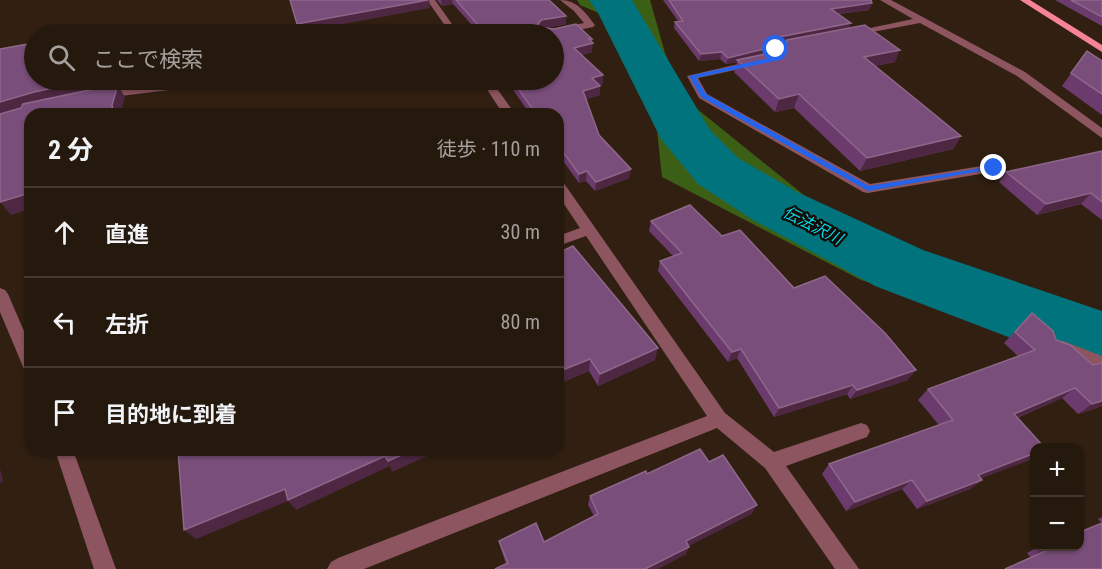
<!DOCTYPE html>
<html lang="ja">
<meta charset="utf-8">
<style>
:root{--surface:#25180d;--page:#2d2116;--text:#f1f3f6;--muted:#a3a09d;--line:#42372e}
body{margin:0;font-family:"Roboto Condensed","Noto Sans JP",sans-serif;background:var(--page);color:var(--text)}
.controls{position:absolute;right:18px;bottom:18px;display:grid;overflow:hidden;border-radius:12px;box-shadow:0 2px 4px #0004}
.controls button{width:54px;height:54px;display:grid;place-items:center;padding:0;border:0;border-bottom:2px solid var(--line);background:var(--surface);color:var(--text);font:30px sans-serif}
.stop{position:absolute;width:18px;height:18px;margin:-14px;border:4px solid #2563eb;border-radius:50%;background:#fff}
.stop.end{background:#2563eb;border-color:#fff;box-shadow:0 2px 6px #0008}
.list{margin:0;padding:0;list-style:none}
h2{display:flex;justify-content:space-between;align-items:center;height:78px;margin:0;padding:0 24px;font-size:26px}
h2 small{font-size:20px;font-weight:400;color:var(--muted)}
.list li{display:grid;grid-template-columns:39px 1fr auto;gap:18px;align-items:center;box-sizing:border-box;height:90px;padding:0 24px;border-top:2px solid var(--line)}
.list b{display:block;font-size:22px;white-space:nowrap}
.list em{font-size:20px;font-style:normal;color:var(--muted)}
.icon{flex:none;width:33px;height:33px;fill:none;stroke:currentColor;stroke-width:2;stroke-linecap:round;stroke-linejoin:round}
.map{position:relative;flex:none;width:1102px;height:569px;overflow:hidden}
.search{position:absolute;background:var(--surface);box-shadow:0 2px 4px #0004;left:24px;top:24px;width:540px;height:66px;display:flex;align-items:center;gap:15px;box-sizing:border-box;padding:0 21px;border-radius:33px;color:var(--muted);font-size:22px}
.panel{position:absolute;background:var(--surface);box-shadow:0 2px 4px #0004;left:24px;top:108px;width:540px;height:348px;border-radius:18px}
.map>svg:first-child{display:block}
</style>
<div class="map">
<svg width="1102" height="569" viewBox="0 0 1102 569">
<rect width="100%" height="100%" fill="#312011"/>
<!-- forest -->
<polygon fill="#3c5f16" points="577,0 650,0 665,53 686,100 846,229 1061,304 1102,312 1102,355 861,280 662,177 656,121 636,64 601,14 580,5"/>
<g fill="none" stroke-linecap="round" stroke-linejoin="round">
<!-- river -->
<polygon fill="#00737c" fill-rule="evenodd" points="589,0 632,0 710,130 738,158 797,192 923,250 1102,311 1102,373 875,286 753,220 698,184 661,139 598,13"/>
<!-- minor -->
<g fill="#8d555f" fill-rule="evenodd">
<polygon points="427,0 435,0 459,34 451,34"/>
<path d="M560 0C577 0 585 12 595 25L593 27 554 35 538 34 542 31 584 23 574 11Z"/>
<polygon points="880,0 891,0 1025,72 1102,128 1102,138 1017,76 920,23 851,36 851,32 913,19"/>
<polygon points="804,40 807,41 807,45 781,51 781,60 698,78 707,94 870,184 994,164 998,165 998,171 868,193 863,192 699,98 687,76 772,56 772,47"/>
<polygon points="204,80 231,80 226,83 104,98 99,95 104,92"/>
<polygon points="481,80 491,80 515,114 503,114"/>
<polygon points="558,181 563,182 725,413 774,452 861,423 867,425 870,431 867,437 786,466 859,569 835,569 765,468 717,428 364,569 327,569 331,562 338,558 707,416 586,236 558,246 558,236 580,228 558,195"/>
<polygon points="0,288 5,290 8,294 30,345 30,371 24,369 0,312"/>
<polygon points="1063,341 1102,356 1102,370 1057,353 1055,348 1057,343"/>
<polygon points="55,450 73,450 116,569 94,569"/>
</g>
<!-- major -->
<polygon fill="#f78399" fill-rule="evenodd" points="1020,0 1030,0 1102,45 1102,52"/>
</g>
<!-- wall -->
<g fill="#6c3b6e" fill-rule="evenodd">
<polygon points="437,0 549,0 566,24 546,28 592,39 592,52 581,55 603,84 599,85 600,86 600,95 586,99 599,135 629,178 595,191 586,181 579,183 558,154 558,114 530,114 506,80 554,80 554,34 480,34 453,4 442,6"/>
<path d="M663 0H871L872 3 869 10 839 14 849 28 895 62 875 66 961 136 953 149 860 171 794 108 775 112 734 72 737 62 726 64 720 59 699 61 674 28 675 22 678 21ZM787 42 784 50 770 53 772 45Z"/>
<polygon points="1055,0 1102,0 1102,26"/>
<polygon points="1087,51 1102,61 1102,115 1062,86"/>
<polygon points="1102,151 1102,220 1081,204 1037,215 999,182 1006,172"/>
<polygon points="651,221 722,236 794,288 908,380 850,399 847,394 774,417 737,358 728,362 658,271 660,261 673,256 649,231"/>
<polygon points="558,253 655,360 598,386 589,371 558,384"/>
<polygon points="1032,313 1056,340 1093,365 1102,363 1102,406 1078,414 1062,398 1017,418 1035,447 1035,457 981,478 982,480 970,489 917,509 902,489 846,511 822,474 829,464 939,425 918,400 928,389 1018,356 1004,343"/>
<polygon points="709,462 757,505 751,514 688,546 689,547 685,555 506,564 501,549 499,541 544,542 594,516 588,505 590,496 647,474"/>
<polygon points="1102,517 1102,569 1031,558 1027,553 1040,546 1080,546 1102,523 1098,519"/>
</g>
<!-- shaded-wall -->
<g fill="#4e2843">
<polygon points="429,0 430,8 300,32 297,24"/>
<polygon points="441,0 452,0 453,4 442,6"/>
<polygon points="872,3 869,10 829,15 831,9"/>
<polygon points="566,16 566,24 542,29 536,27 541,20"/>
<polygon points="851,23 849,29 772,45 774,38"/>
<polygon points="589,39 592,39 591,43 593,43 592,52 573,56 574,48"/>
<polygon points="772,47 770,54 737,60 737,62 726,64 728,58"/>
<polygon points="900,50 895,62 859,69 864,57"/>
<polygon points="722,52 720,59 699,61 701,54"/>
<polygon points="603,75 603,84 591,87 592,78"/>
<polygon points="92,80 129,80 128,86 119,87 125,97 120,114 0,118 0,102 34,92"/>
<polygon points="600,86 600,95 582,100 583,91"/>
<polygon points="799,94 794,108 775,112 779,99"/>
<polygon points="961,136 953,149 860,171 867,158"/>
<polygon points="631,169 629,178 595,191 596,182"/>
<polygon points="587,171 586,181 579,183 579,174"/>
<polygon points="30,193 30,209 11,215 0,202"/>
<polygon points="1091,193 1081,204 1037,215 1046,204"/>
<polygon points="658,348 655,360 598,386 600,374"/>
<polygon points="741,349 737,358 728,362 732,352"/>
<polygon points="590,359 589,371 558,384 558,372"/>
<polygon points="916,370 908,380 850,399 857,390"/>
<polygon points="853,385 847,394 774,417 779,408"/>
<polygon points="1075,388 1062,398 1002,424 1014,414"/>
<polygon points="1102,401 1102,406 1078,414 1092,404"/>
<polygon points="413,450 440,450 392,472 390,466 296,510 288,501 196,539 184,530 285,489 385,456"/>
<polygon points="1035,453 1035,457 1033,459 966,484 978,475"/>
<polygon points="0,469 3,481 0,483"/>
<polygon points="912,480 902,489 846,511 855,502"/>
<polygon points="982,480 970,489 917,509 927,501"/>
<polygon points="757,505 751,514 681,550 686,541"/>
<polygon points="689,547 685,555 658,569 645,569"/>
</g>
<!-- building -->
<g fill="#7a4e7a" stroke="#8e678a" stroke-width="1.5">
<polygon points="290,0 428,0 297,24"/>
<polygon points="456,0 549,0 566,16 541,20 536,27 554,29 576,24 592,39 589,39 593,43 574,48 603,75 592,78 600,86 583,91 599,135 631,169 596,182 587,171 579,174 558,145 558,114 536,114 512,80 554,80 554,34 486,34"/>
<polygon points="669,0 871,0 872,3 831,9 851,23 774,38 772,47 728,58 722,52 701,54 675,22 683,21"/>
<polygon points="1071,0 1102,0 1102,17"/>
<polygon points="865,25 900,50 864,57 961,136 867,158 799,94 779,99 737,60 785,50 787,40"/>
<polygon points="34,43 34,80 92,80 34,92 0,102 0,49"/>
<polygon points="1087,51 1102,61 1102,94 1071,73"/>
<polygon points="118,84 112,105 114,114 30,114 30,193 0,202 0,114 21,108 23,104"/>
<polygon points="1102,151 1102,202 1091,193 1046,204 1006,172"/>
<polygon points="690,205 722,236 740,230 794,288 825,276 885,333 916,370 857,390 853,385 779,408 741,349 732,352 660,261 682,253 651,221"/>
<polygon points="573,246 658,348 600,374 590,359 558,372 558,253"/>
<polygon points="1032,313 1053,331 1056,340 1070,345 1093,365 1102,363 1102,401 1092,404 1075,388 1014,414 1044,447 1035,447 1035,453 978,475 982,480 927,501 912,480 855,502 829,464 953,420 928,389 1035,350 1015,332"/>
<polygon points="700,449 709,462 723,455 757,505 686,541 689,547 645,569 495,569 508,563 499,541 536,523 544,542 598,514 590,496 646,471 647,474"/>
<polygon points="178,450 413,450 388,461 385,456 288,500 285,489 184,530"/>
<polygon points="1102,523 1102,569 1005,569 1046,551 1043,546 1080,546 1080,532"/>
</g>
<!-- route -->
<polygon fill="#2563eb" points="776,47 780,49 779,60 696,78 706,94 869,186 994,166 998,168 868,191 701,97 689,76 774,57 773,49"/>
<g text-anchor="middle" stroke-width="4.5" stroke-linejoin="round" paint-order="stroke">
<!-- water labels -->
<g font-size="16" font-style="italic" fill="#00daea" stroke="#130b06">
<text transform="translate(813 225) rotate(27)" y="6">伝法沢川</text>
</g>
</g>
</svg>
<div class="controls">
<button>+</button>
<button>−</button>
</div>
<div class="stop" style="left:776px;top:49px"></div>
<div class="stop end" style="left:994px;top:168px"></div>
<div class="search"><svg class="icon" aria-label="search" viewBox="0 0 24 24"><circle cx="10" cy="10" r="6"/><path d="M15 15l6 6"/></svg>ここで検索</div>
<section class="panel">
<h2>2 分<small>徒歩 · 110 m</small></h2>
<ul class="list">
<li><svg class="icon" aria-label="ahead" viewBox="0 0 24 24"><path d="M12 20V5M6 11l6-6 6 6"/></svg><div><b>直進</b></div><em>30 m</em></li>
<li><svg class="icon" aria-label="left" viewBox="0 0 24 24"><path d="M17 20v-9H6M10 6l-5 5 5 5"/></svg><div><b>左折</b></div><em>80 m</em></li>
<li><svg class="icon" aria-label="arrive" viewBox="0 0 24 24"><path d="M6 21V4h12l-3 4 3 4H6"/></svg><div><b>目的地に到着</b></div></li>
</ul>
</section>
</div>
